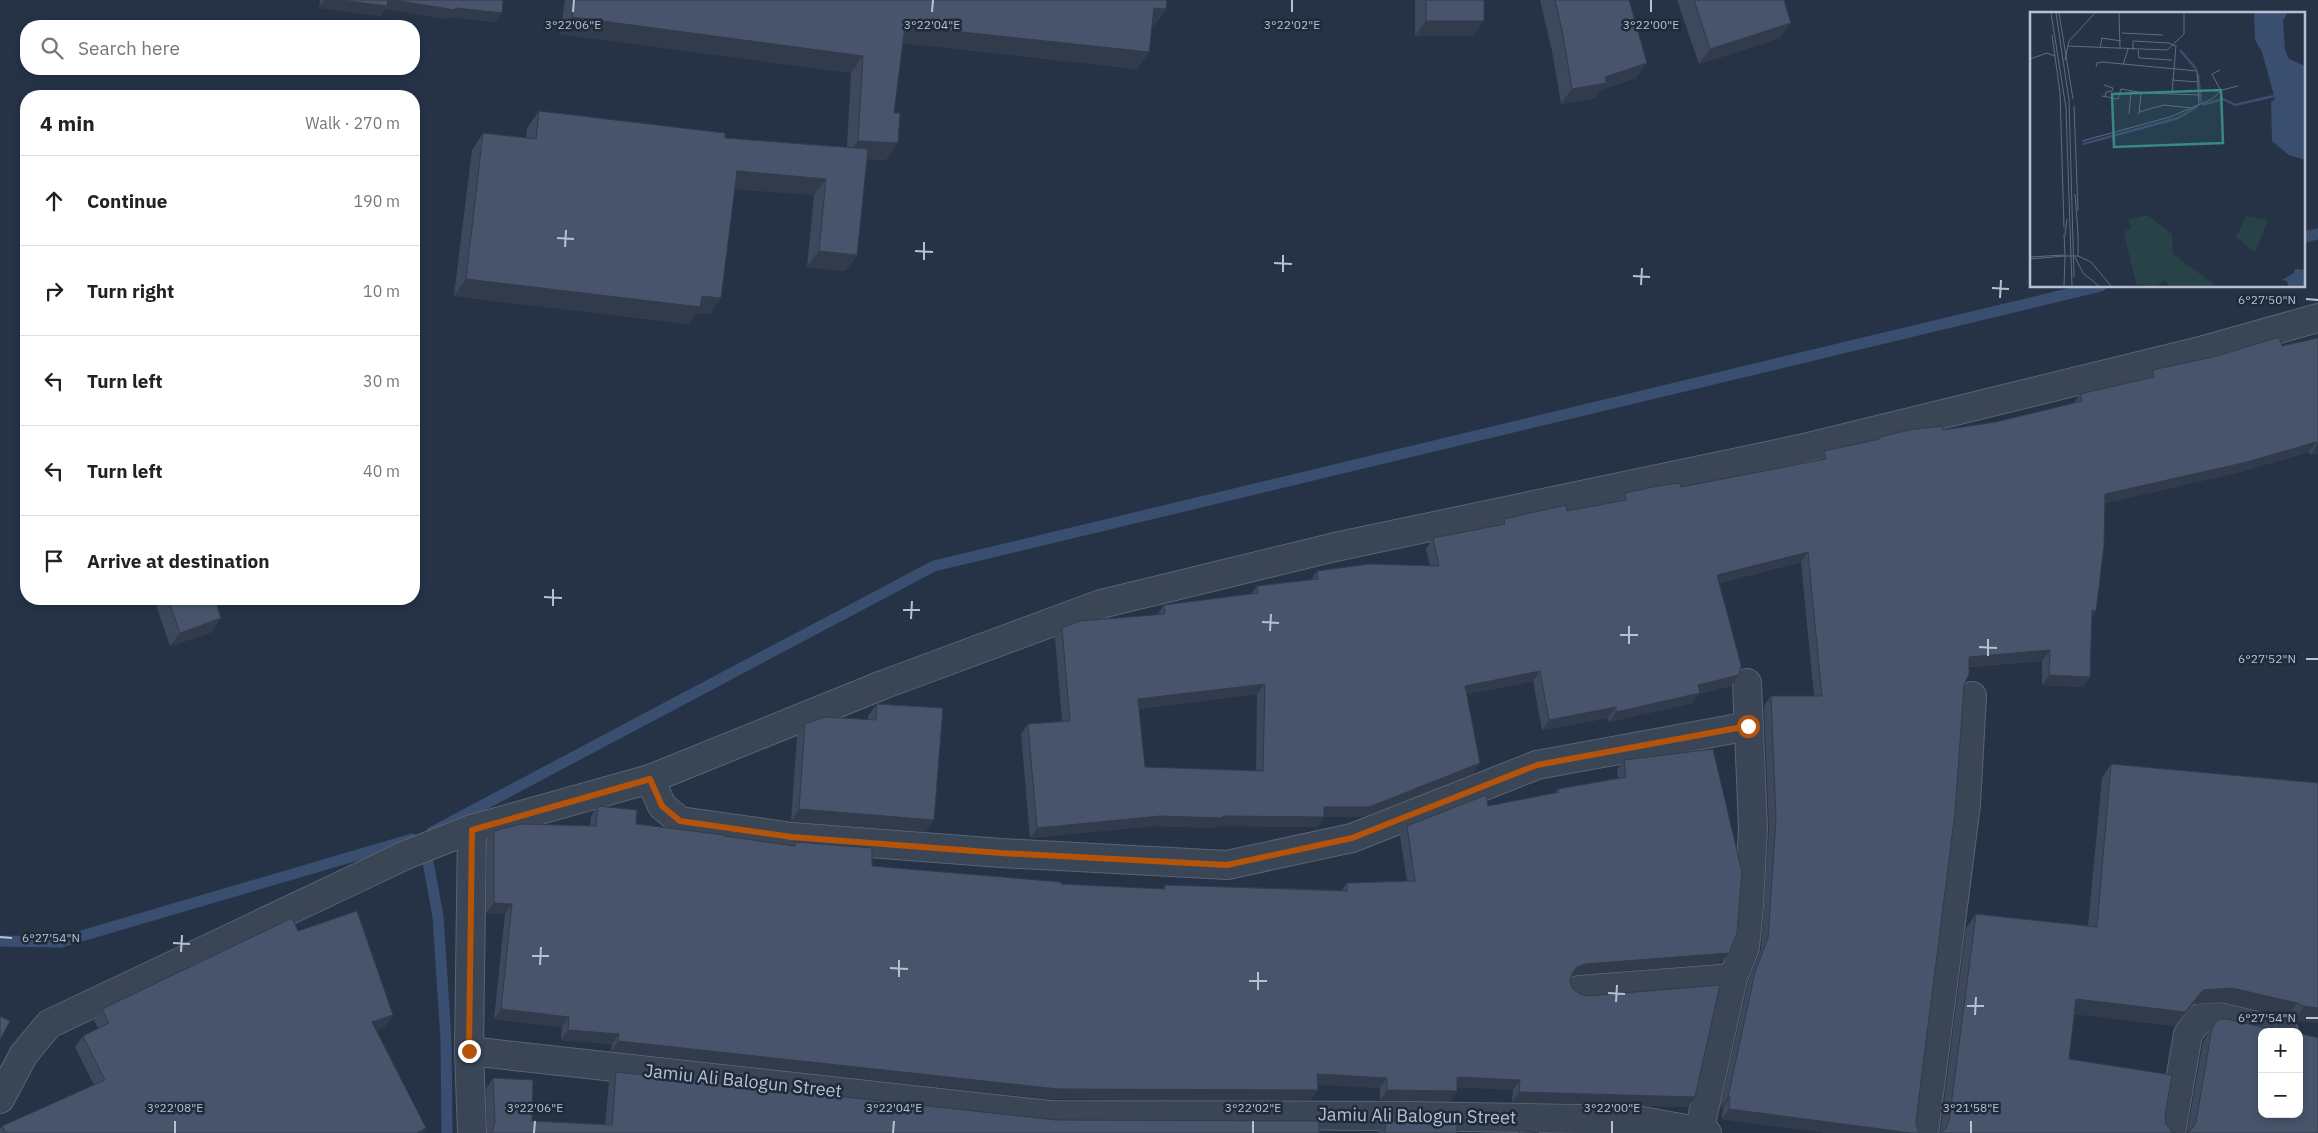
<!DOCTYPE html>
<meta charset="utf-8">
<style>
:root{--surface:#fff;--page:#f2f2f2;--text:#222;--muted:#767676;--line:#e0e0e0}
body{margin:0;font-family:"IBM Plex Sans",sans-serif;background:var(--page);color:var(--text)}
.controls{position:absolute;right:15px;bottom:15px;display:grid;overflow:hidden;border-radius:10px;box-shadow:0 2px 8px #0003}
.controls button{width:45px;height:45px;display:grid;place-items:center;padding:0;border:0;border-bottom:1px solid var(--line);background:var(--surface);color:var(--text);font:25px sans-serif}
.stop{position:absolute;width:15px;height:15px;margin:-11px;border:4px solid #b45309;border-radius:50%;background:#fff}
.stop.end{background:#b45309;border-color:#fff;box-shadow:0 1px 5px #0008}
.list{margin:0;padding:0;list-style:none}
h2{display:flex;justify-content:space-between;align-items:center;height:65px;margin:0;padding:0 20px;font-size:21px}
h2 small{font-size:16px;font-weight:400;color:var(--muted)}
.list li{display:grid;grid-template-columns:32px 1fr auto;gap:15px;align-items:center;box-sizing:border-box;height:90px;padding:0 20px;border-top:1px solid var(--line)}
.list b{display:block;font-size:19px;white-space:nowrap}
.list em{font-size:16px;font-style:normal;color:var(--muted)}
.icon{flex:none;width:28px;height:28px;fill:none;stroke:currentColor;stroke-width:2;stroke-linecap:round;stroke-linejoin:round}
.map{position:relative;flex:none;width:2318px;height:1133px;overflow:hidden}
.search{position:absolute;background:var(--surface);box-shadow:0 2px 8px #0003;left:20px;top:20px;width:400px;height:55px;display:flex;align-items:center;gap:12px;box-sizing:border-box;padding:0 18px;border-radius:20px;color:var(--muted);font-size:19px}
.panel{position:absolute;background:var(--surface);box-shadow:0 2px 8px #0003;left:20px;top:90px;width:400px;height:515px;border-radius:20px}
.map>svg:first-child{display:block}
</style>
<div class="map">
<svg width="2318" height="1133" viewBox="0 0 2318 1133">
<rect width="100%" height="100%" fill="#263347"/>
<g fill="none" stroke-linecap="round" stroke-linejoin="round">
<!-- stream -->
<g stroke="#3a4f70" stroke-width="11">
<polyline points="2304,237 2318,234"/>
<polyline points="432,832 934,566 2101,286"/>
<polyline points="425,846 438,916 446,1040 447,1133"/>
<polyline points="0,941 61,942 412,839"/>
</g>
<defs>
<g id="minor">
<polyline points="650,779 662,806 680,821 792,837 1001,853 1227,865 1352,838 1537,765 1749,726"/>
<polyline points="1579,990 1733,978"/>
<polyline points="469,1051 1050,1115 1407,1116 1637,1120 1707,1133"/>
<polyline points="0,1099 24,1054 49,1024 408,854 472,829 650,779 885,684 1101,604 1335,547 1800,449 2204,350 2318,318"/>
<polyline points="1699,1132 1733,978 1745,947 1749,906 1753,828 1747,683"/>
<polyline points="472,1133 469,1051 472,829"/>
<polyline points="1924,1133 1966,804 1972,696"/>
<polyline points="2171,1133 2188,1034 2200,1018 2219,1017 2284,1032"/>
</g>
</defs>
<!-- minor casing -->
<use href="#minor" stroke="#596373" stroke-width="30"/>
<!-- minor -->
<use href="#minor" stroke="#3a4556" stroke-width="28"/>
</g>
<!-- wall -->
<g fill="#3d485c" fill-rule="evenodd">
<polygon points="320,0 503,0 502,13 495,22 450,17 448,19 385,9 381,16 319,8"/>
<polygon points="565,0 1167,0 1166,9 1154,26 1152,26 1149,52 1137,69 903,43 886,160 867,159 857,255 845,271 807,267 814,195 735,189 721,298 710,314 696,313 689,324 454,296 472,150 483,133 526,138 527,128 539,111 725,138 847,147 851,73 560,34"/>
<polygon points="1415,0 1484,0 1473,36 1415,36"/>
<polygon points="1540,0 1629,0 1636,78 1601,90 1595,98 1561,104 1552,51"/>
<polygon points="1677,0 1784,0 1780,38 1699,64"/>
<path d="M2318 338V453L2310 455 2309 452 2240 472 2105 503 2096 611 2092 617 2090 677 2083 687 2042 685V661L1969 667 1964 685 1916 1121 1917 1128 1920 1133H1828L1722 1119 1723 1108H1720L1748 983 1761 949 1769 829 1764 706 1771 696H1814L1801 562 1720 583 1731 686 1699 694 1692 703 1609 722 1608 718 1542 730 1533 681 1467 694 1473 774 1362 817H1324L1317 827 1217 826 1215 828 1153 826 1030 838 1021 734 1028 724 1062 721 1055 638 1062 628 1157 615 1164 605 1251 594 1257 586 1311 580 1317 571 1430 566 1426 549 1433 538 1500 525 1504 519 1567 511 1619 501 1625 493 1681 487 1818 460 1824 451 1878 439 1880 437 1943 430 1996 422 2074 403 2080 394 2147 379 2152 370 2282 346ZM1257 694 1256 771 1145 767 1139 709Z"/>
<polygon points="154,599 215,599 212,632 170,646"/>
<polygon points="877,704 926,832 791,821 797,736 805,724 868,720 868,716"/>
<polygon points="1624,760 1722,963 1578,974 1571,977 1570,981 1573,989 1695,1097 1688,1107 1512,1102 1513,1090 1457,1087 1457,1091 1450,1101 1380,1100 1380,1088 1317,1084 1311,1100 1051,1099 611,1051 612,1044 561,1040 562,1027 494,1019 505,914 486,913 487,841 494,831 590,826 591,816 598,806 636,824 793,846 796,842 872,866 1061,884 1163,889 1165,885 1342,890 1347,883 1407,881 1400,836 1407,826 1488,806 1555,793 1558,789 1618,779 1617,770"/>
<polygon points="2111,764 2318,783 2318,1023 2294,1020 2288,1017 2222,1002 2193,1004 2175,1026 2074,1014 2069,1059 2165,1116 2166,1124 2171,1131 2175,1133 1940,1133 1966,928 1976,914 2088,926 2102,778"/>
<polygon points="298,931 393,1015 385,1027 376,1030 423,1133 0,1133 0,1129 2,1126 94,1085 75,1047 83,1036 98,1028 94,1020 102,1009"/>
<polygon points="2218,1019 2318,1038 2187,1133 2203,1042"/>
<polygon points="616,1072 1056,1120 1319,1133 487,1133 486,1089 493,1078 532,1121 605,1124 609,1082"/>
<polygon points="1386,1121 1457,1133 1378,1133 1379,1132"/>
</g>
<!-- shaded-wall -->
<g fill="#323b4b">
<polygon points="324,0 394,0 502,13 495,22 450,17 448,19 385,9 381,16 319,8"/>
<polygon points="1154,8 1166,9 1154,26 1143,25"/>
<polygon points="572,17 863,56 851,73 560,34"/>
<polygon points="1426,21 1484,21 1473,36 1415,36"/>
<polygon points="1791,23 1780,38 1699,64 1710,49"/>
<polygon points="905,26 1149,52 1137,69 893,42"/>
<polygon points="1647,63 1636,78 1601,90 1595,98 1561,104 1572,89 1605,77"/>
<polygon points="858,141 898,143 886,160 846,157"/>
<polygon points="737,171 826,179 814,195 725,188"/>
<polygon points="819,251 857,255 845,271 807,267"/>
<polygon points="466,279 702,296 721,298 710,314 696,313 689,324 454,296"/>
<polygon points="2316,442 2309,452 2240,472 2098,505 2105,494"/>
<polygon points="2318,444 2318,453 2310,455 2317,445"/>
<polygon points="1808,552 1801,562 1710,585 1717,575"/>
<polygon points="2092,610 2096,611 2089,621"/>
<polygon points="221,618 212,632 170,646 180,633"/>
<polygon points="2050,650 2042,661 1962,667 1969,657"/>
<polygon points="1540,671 1533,681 1458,696 1465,686"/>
<polygon points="1739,675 1731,686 1699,694 1692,703 1609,722 1616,712 1698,685"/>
<polygon points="2049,675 2090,677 2083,687 2042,685"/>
<polygon points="1265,684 1257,694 1130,710 1138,699"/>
<polygon points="1616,707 1608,718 1542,730 1549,720"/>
<polygon points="1480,763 1473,774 1362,817 1324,817 1317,827 1217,826 1215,828 1153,826 1030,838 1037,828 1160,816 1324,807"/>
<polygon points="799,809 934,820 926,832 791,821"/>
<polygon points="494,903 512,904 505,914 486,913"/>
<polygon points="1729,953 1722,963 1578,974 1570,977 1565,984 1577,967 1585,964"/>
<polygon points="2232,988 2297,1003 2288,1017 2222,1002 2193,1004 2175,1026 2066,1013 2076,999"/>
<polygon points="2304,1006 2318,1008 2318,1023 2294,1020"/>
<polygon points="501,1009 569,1017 562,1027 494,1019"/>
<polygon points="393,1015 385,1027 364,1034 372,1022"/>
<polygon points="568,1030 619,1034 612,1044 561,1040"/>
<polygon points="618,1041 1318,1090 1311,1100 1051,1099 611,1051"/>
<polygon points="1317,1074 1387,1078 1380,1088 1310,1084"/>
<polygon points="1457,1077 1520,1080 1513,1090 1450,1087"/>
<polygon points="1387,1090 1457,1091 1450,1101 1380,1100"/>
<polygon points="1519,1092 1695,1097 1688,1107 1512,1102"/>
<polygon points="1728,1097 1730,1097 1723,1108 1720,1108"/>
<polygon points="1729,1109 1911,1133 1828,1133 1722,1119"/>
<polygon points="426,1128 423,1133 417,1133"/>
</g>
<!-- building -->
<g fill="#47546b" stroke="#323b4b" fill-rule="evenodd">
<polygon points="340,0 388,0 387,6"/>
<polygon points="394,0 503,0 502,13 456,8 455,10"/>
<polygon points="575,0 1167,0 1166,9 1154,8 1149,52 905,26 894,113 900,113 898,143 858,141 863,56 572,17"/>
<rect x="1426" y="0" width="58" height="21"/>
<polygon points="1555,0 1629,0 1647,63 1605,77 1606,83 1572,89 1563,35"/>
<polygon points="1694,0 1784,0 1791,23 1710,49"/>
<polygon points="539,111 725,133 725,138 868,149 857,255 819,251 826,179 737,171 721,298 702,296 700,307 466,279 483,133 536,139"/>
<path d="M2279 337 2282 346 2318 338V444L2317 445 2316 442 2247 462 2105 494 2104 546 2096 611 2092 610 2090 677 2049 675 2050 650 1969 657V674L1964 685 1955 813 1916 1121 1917 1128 1920 1133H1911L1729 1109 1730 1097H1728L1755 972 1768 938 1776 818 1771 696H1822L1808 552 1717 575 1741 665 1739 675 1698 685 1700 693 1616 712V707L1549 720 1540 671 1465 686 1480 763 1369 807H1324V817L1223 816V818L1160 816 1037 828 1028 724 1070 721 1062 628 1080 621 1165 614 1164 605 1258 593 1257 586 1318 579 1317 571 1369 564 1439 566 1433 538 1505 524 1504 519 1566 505 1567 511 1626 500 1625 493 1658 486 1680 483 1681 487 1826 459 1824 451 1880 439V437L1909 430 1942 426 1943 430 1996 422 2082 401 2080 394 2154 377 2152 370 2217 356ZM1265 684 1263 771 1145 767 1138 699Z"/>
<polygon points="168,599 215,599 221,618 180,633"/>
<polygon points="877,704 943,708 934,820 799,809 805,724 825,717 876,720"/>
<polygon points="1713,749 1742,872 1737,933 1729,953 1585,964 1577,967 1572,974 1570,981 1573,989 1580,994 1587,996 1720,985 1695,1097 1519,1092 1520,1080 1457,1077 1457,1091 1387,1090 1387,1078 1317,1074 1318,1090 1058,1089 618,1041 619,1034 568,1030 569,1017 501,1009 512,904 494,903 494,831 521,824 596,826 598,806 637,810 636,824 724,835 724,836 795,846 796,842 872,848 872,866 1061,882 1061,884 1165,889 1165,885 1347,891 1347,883 1415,881 1407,826 1486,795 1488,806 1559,792 1558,789 1626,777 1624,760"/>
<polygon points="2111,764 2318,783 2318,1008 2304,1006 2297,1003 2232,988 2203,990 2185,1012 2076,999 2069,1059 2172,1075 2165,1116 2166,1124 2171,1131 2175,1133 1941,1133 1946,1128 1949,1121 1976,914 2097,927"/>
<polygon points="357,911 393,1015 372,1022 426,1128 417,1133 6,1133 2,1126 105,1080 83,1036 109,1023 102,1009 292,918 298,931"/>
<polygon points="0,1016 10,1021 0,1040"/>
<polygon points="2218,1019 2227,1019 2284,1032 2262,1032 2262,1114 2299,1114 2299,1033 2318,1038 2318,1133 2187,1133 2192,1129 2196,1122 2212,1028"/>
<polygon points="616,1072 1056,1120 1319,1121 1319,1133 490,1133 493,1130 495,1122 493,1078 533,1080 532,1121 612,1125"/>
<polygon points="1386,1121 1457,1122 1457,1133 1385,1133"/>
<polygon points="1519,1130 1539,1133 1519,1133"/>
</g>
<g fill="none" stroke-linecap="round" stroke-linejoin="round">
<!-- route -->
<polyline stroke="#b45309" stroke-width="6" points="469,1051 472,830 650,779 662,806 680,821 792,837 1001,853 1227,865 1352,838 1537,765 1748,726"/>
</g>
<!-- ticks -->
<path fill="none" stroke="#b8c0cf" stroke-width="2" d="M573 12 574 0M932 12 933 0M1292 12V0M1651 12V0M557 238 574 239M565 247 566 230M915 251 933 252M924 260V242M1274 263 1292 264M1283 272V255M1633 276 1650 277M1641 285 1642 268M1992 288 2009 289M2000 298 2001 280M2306 299 2318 300M544 597 562 598M553 606V589M903 610H920M911 619 912 601M1262 622 1279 623M1270 631 1271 614M1620 635H1638M1629 644V626M1979 647 1997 648M1988 656V639M2306 659H2318M0 937 12 938M173 943 190 944M181 952 182 935M532 956H549M540 965 541 947M890 968 908 969M899 977V960M1249 981H1267M1258 990V972M1608 993 1625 994M1616 1002 1617 985M1967 1006H1984M1975 1015 1976 997M2306 1018H2318M175 1133V1121M534 1133 535 1121M893 1133 894 1121M1253 1133V1121M1612 1133V1121M1971 1133V1121"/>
<g text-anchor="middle" stroke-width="5" stroke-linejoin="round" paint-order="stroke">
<!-- street labels -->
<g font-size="18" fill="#b8c0cf" stroke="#1f2a3b">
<text transform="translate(743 1081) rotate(6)" y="6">Jamiu Ali Balogun Street</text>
<text transform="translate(1417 1116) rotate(1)" y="6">Jamiu Ali Balogun Street</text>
</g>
</g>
<!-- overview -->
<g transform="translate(2030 12)">
<rect width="275" height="275" fill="#263347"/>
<path d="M117 203 142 222 143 242 186 274H139L136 268 126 274 106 272 94 220 100 217 99 208ZM216 204 238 208 225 240 206 225Z" fill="#284347"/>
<path d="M224 1H257L253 9 255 38 259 47 275 54V148L259 143 242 129 241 90 245 87 232 40 225 28ZM265 257 275 258V274H258L257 269 252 268 264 261Z" fill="#3a4f70"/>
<path fill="none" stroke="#3a4f70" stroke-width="2.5" d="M150 38 167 58M168 62 171 90M172 93 193 87 205 93 244 84M53 132 148 106 168 94"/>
<path fill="none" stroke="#606b7d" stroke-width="1" d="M21 1 36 96 42 274M26 1 39 88 44 265M29 1 43 87M89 1 90 37M92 21 133 23M22 23 30 81 34 215M38 34 137 38 154 22V1M70 36 72 26 91 29M103 38V29L139 31 145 34M108 38 109 46 142 48M0 47 17 41 25 44M35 48 39 29 65 1M93 53 98 37M66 55 67 51 72 50 167 59 169 93M142 68 168 70M74 73 83 76 82 79 76 80 75 85M192 78 208 74M142 81 146 33M72 84 88 87 91 77 114 81 169 83M44 94 48 199M109 100 134 93 161 96M99 102 101 79M109 102 111 81M52 129 140 105 182 87 191 79 182 62 190 58M45 182 48 222M48 221V244M34 222 35 244H48L61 250 81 274M35 223 37 207M0 245 34 243M45 245 53 261 69 274M0 247 35 244M34 274 35 244"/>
<path fill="#398886" fill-opacity="0.15" stroke="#398886" stroke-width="2.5" d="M191 78 193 131 84 135 82 82Z"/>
<rect width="275" height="275" fill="none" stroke="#b8c0cf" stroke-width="2.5"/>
</g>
<g font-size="12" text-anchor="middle" fill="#b8c0cf" stroke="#1f2a3b" stroke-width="5" stroke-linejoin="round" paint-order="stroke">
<text x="573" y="29">3°22'06"E</text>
<text x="932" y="29">3°22'04"E</text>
<text x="1292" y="29">3°22'02"E</text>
<text x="1651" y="29">3°22'00"E</text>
<text x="2267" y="304">6°27'50"N</text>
<text x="2267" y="663">6°27'52"N</text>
<text x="51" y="942">6°27'54"N</text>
<text x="2267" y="1022">6°27'54"N</text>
<text x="175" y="1112">3°22'08"E</text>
<text x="535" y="1112">3°22'06"E</text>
<text x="894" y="1112">3°22'04"E</text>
<text x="1253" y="1112">3°22'02"E</text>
<text x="1612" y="1112">3°22'00"E</text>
<text x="1971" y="1112">3°21'58"E</text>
</g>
</svg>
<div class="controls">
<button>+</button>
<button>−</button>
</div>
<div class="stop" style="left:1748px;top:726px"></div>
<div class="stop end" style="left:469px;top:1051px"></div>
<div class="search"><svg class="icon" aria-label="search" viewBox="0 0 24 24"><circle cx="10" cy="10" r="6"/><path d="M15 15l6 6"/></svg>Search here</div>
<section class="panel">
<h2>4 min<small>Walk · 270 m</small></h2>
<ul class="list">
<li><svg class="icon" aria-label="ahead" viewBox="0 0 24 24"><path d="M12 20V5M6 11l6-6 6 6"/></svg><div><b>Continue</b></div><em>190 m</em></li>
<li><svg class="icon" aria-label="right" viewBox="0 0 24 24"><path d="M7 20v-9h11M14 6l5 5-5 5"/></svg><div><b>Turn right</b></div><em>10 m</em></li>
<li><svg class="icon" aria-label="left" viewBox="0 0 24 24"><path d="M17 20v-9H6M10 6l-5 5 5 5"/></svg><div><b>Turn left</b></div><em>30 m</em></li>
<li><svg class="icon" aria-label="left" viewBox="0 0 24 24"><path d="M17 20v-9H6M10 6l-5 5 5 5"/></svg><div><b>Turn left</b></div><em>40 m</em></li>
<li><svg class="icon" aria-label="arrive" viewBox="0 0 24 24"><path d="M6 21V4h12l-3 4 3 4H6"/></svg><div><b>Arrive at destination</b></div></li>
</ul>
</section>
</div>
